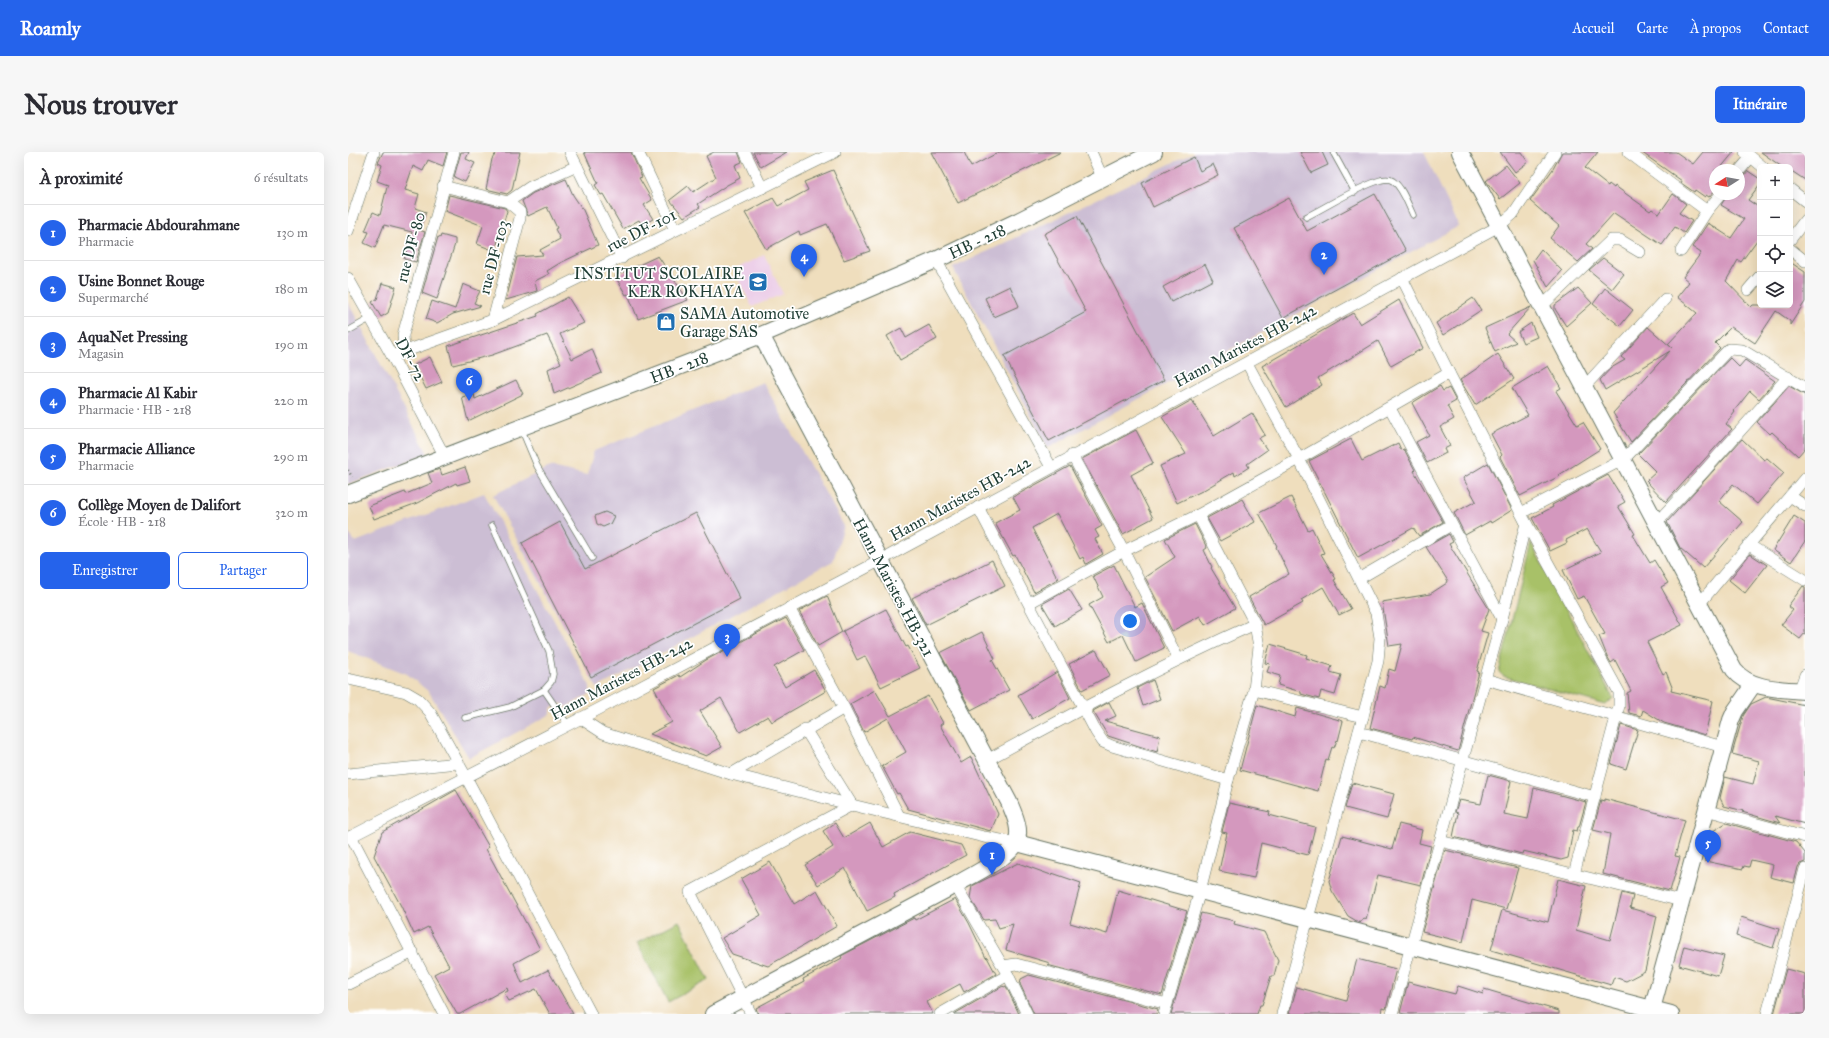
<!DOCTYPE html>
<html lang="fr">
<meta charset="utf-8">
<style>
:root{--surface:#fff;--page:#f7f7f7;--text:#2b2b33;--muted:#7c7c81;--line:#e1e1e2;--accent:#2563eb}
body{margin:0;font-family:"IM FELL Great Primer",serif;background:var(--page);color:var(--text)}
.controls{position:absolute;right:12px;top:12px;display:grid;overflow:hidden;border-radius:6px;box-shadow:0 4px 16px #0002}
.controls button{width:36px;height:36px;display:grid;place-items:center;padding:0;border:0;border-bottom:1px solid var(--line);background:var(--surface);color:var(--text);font:20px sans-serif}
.compass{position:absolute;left:1361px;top:12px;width:36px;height:36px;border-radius:50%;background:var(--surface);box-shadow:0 4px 16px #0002;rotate:259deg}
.you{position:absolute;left:782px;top:469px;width:14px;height:14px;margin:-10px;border:3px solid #fff;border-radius:50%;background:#1a73e8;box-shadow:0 0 0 6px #1a73e833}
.badge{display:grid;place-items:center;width:26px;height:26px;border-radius:50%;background:var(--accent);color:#fff;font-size:13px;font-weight:700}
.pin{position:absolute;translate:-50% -33px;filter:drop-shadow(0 1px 2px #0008)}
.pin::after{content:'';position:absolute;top:21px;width:14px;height:12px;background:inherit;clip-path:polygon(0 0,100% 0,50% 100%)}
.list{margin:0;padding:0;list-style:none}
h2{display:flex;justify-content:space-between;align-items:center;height:52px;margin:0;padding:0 16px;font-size:17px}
h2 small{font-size:13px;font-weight:400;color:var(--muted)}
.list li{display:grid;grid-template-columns:26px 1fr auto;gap:12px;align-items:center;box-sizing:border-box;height:56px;padding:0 16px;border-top:1px solid var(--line)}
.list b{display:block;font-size:15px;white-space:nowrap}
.list p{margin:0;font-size:13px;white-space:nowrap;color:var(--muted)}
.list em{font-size:13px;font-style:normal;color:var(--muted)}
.actions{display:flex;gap:8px;padding:12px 16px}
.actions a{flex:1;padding:9px 0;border:1px solid var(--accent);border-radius:6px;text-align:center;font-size:14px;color:var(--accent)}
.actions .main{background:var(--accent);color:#fff}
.icon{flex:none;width:22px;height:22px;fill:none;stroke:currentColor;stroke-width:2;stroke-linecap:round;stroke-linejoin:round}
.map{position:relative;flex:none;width:1457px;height:862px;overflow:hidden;border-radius:6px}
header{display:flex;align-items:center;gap:24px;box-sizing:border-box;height:56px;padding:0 20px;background:var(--accent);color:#fff}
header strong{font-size:19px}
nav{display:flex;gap:22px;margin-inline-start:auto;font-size:14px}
.intro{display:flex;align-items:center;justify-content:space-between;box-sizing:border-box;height:96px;padding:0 24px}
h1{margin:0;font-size:28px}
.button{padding:10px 18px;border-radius:6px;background:var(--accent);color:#fff;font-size:14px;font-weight:700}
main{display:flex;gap:24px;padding:0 24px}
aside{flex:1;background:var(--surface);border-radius:6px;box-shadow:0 4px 16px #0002}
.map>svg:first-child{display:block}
</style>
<header>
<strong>Roamly</strong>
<nav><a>Accueil</a><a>Carte</a><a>À propos</a><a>Contact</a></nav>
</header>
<div class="intro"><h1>Nous trouver</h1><a class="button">Itinéraire</a></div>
<main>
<aside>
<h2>À proximité<small>6 résultats</small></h2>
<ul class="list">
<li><span class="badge">1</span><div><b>Pharmacie Abdourahmane</b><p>Pharmacie</p></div><em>130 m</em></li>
<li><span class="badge">2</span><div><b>Usine Bonnet Rouge</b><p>Supermarché</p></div><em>180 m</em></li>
<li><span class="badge">3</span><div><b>AquaNet Pressing</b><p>Magasin</p></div><em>190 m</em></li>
<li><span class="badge">4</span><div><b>Pharmacie Al Kabir</b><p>Pharmacie · HB - 218</p></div><em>220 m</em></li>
<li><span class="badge">5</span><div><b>Pharmacie Alliance</b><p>Pharmacie</p></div><em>290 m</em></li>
<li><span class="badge">6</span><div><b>Collège Moyen de Dalifort</b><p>École · HB - 218</p></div><em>320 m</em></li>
</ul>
<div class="actions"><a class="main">Enregistrer</a><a>Partager</a></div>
</aside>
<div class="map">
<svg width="1457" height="862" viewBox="0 0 1457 862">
<rect width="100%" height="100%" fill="#fff"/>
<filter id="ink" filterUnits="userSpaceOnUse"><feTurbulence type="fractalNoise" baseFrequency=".025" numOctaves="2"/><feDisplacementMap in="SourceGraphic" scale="8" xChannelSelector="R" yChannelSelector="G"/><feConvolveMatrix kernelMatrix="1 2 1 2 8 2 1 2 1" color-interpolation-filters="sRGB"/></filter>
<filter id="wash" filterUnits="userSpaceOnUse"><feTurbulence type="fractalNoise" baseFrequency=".012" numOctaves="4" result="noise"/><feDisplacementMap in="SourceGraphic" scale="16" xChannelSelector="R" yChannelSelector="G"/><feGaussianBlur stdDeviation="0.9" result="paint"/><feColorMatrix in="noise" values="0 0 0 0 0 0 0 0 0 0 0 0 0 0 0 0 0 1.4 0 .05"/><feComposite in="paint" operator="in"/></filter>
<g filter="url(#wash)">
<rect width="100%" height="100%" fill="#efdebd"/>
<!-- built -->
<polygon fill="#edd0e9" points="416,103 435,142 404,155 386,118"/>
<!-- industrial -->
<g fill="#ccbed4">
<polygon points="847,0 1076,0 1111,74 700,296 605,116"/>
<polygon points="0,150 80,302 0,332"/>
<polygon points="415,230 496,374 485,409 249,536 145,343 202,315 239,323 246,299"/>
<polygon points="136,341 242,534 242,542 218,555 214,551 203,556 203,562 121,606 81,540 59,522 0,499 0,380 7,390"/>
</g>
<!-- green -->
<g fill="#a8c167" stroke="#647f4e">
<polygon points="1183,391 1265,546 1258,553 1155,524 1151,520"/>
<polygon points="331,769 361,828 320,850 289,791"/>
</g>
<g id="blocks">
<!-- building -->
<g fill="#d498be">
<polygon points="35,0 99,0 95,14 80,8 75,19 65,14 57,38 71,42 67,56 78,60 71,78 77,80 68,110 56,107 64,80 36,73 27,96 16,91 21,80 17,79 25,60 32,63 39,35 40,33 29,29 34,13 30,11"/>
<polygon points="113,0 121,0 118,7 127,11 117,30 106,25"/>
<polygon points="149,0 172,0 164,38 159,42 138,37 144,7"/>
<polygon points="236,0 283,0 294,25 291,26 304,48 296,53 305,67 294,73 291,68 275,77 255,42 253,43 247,33 250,31"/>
<polygon points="366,0 390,0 394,10 387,13 392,26 379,33 350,52 352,55 336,65 322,48 340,34 345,40 368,25 358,4"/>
<polygon points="405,0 439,0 413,15"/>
<polygon points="583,0 616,0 623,15 651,0 713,0 610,51"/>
<polygon points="952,0 974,0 980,13 963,21"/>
<polygon points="1152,0 1173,0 1180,10 1167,20"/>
<polygon points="1214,0 1250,0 1237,16 1260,34 1261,32 1266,36 1267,34 1302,59 1304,57 1311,62 1325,42 1338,52 1331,61 1344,69 1336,81 1327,75 1314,93 1266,61 1238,92 1244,97 1230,110 1202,86 1211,74 1182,49 1205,17"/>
<polygon points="1293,0 1328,0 1345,12 1355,0 1386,0 1371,18 1367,18 1367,38 1361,45 1358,43 1357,45 1347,38 1346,40 1333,31 1334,29"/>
<polygon points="1413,0 1457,0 1457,28 1442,18 1442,15 1434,15"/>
<polygon points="846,5 852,19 865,12 870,23 805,55 794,31"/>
<polygon points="1158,13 1172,31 1152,47 1138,29"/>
<polygon points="485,18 522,99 496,108 479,72 452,83 451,79 418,97 397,61 425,46 430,54 460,38 456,30"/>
<polygon points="1400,19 1412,27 1412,32 1400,48 1412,56 1412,84 1393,110 1390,108 1378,129 1403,155 1405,153 1442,153 1442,110 1457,120 1457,150 1442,173 1442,169 1428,159 1407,191 1383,175 1367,191 1372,196 1283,290 1265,261 1322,199 1257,238 1252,228 1263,216 1277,208 1273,205 1300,175 1324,196 1320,192 1349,161 1329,145 1341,130 1335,125 1353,101 1344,95 1360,71 1383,86 1396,67 1373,53 1380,42 1391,42 1391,26 1396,24"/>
<polygon points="218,27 225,43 235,58 250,93 212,111 199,119 201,122 187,129 189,139 158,148 169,105 195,103 192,98 212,87 207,77 209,76 199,55 180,64 174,49 185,41"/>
<polygon points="1027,42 1058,99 935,166 886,76 941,46 959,79"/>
<polygon points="101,43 157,56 159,59 147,99 129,92 135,74 97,59"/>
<polygon points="729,64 816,228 701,289 656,204 738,160 696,82"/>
<polygon points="93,83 107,87 107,92 89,147 74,141 90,85 92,86"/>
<polygon points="1193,97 1214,119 1200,135 1185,108"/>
<polygon points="310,104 340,148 290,167 280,142 278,143 267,124"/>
<polygon points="1255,106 1276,122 1264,137 1241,118"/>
<polygon points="857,112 865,128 823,150 815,135"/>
<polygon points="34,131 48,135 40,161 33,165 24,150 29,147"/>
<polygon points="115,132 132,139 126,151 133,154 105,162 89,171 78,167 84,149 107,157"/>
<polygon points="662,134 671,154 646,165 637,146"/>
<polygon points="1230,136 1244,151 1218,174 1207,157 1207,153"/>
<polygon points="1257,136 1285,158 1272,174 1245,152"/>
<polygon points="220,145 236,171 212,182 224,207 244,197 254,221 206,242 200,217 213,211 199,183 144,203 105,213 100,194 190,164 189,162"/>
<polygon points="1125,146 1133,158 1095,183 1088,171"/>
<polygon points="1051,148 1075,196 1043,214 1030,189 970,226 974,233 938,255 914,214 1005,161 1012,172"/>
<polygon points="1183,155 1159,182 1168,190 1147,200 1137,176"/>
<polygon points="1183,171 1189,185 1175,191 1170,180"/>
<polygon points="581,173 589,187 552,208 539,184 553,176 558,186"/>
<polygon points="1150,202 1166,227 1127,253 1112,228"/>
<polygon points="82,205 94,230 78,237 66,213"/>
<polygon points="1382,206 1391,215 1397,208 1427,229 1411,247 1402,239 1386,259 1387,260 1378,272 1384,277 1318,350 1298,329 1308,320 1290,302"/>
<polygon points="1200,214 1213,236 1208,239 1229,273 1235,270 1252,297 1211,323 1212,324 1172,344 1152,305 1154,303 1143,282 1180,263 1164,236"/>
<polygon points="168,228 175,242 120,269 114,245 126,242 127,247"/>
<polygon points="1092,234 1095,239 1101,236 1108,249 1099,254 1106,267 1092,275 1102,294 1096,297 1098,301 1079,311 1068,290 1081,283 1064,251"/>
<polygon points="1441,234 1457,243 1457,296 1450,304 1424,280 1422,282 1409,270"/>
<polygon points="844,248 866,284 904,261 917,283 911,286 919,298 899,312 901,315 887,324 886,320 854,339 829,351 812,314 838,302 814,265"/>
<polygon points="788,278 805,311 783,323 805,366 775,382 734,307"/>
<polygon points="1003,287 1014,309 1050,291 1053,298 1056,297 1067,318 1066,319 1095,370 1071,384 1065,376 1010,406 961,309"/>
<polygon points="1394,287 1416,308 1419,306 1436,321 1409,352 1385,332 1371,349 1395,370 1355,416 1332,396 1319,370"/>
<polygon points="1140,311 1164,358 1143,371 1142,369 1117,383 1106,361 1128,349 1115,326"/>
<polygon points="722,314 754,374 747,378 751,385 747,387 755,402 738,412 735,405 732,407 709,362 684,376 710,427 686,440 667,403 665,404 647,371 672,358 665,345"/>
<polygon points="117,315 122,329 109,333 108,331 69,351 26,367 21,354 57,340 58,342 84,331 80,321 92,317 94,323"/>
<polygon points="1260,323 1277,350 1270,354 1287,382 1285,383 1302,411 1306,408 1320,431 1313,435 1334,473 1299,490 1315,522 1318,520 1324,535 1323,539 1365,549 1357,583 1316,571 1295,558 1293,564 1281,561 1279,541 1283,539 1267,508 1263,511 1259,504 1251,484 1257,482 1236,444 1229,447 1215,418 1253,400 1239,377 1218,388 1219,391 1202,399 1184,366 1205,355 1204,353"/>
<polygon points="943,345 960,378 964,376 976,401 973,402 988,427 986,428 1003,457 991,463 975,435 953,448 955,451 916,473 901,445 941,422 928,395 929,394 911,361"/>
<polygon points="894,347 907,370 872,389 859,366"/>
<polygon points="257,360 266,364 262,372 255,375 249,372 247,364"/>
<polygon points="348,361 392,447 243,525 174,391 212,370 237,417"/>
<polygon points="1446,364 1457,371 1457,389 1443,410 1425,398"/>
<polygon points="847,372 859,396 856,398 864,415 863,416 887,456 857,473 852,464 824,479 797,425 827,405 817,387"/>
<polygon points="1101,382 1105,390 1101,392 1141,457 1133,479 1140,481 1129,519 1131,520 1110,599 1065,585 1064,587 1022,576 1032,534 1037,536 1041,517 1047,519 1054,492 1041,494 1034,450 1082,442 1099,431 1100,429 1078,395"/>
<polygon points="1402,402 1419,413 1397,441 1381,428"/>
<polygon points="644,408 657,434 578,473 564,446 604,426 605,428"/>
<polygon points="766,413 787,455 794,451 816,496 788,510 775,483 761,490 741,453 755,445 745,424"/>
<polygon points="1455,434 1457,435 1457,481 1452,487 1433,473 1445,458 1440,454"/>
<polygon points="721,437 734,458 707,474 694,452"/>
<polygon points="479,444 494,480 470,494 451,459"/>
<polygon points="538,457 558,495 560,494 572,516 533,535 517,504 509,508 495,479"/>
<polygon points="438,466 456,498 426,515 437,535 466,518 478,539 424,570 420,564 392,580 373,546 352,559 374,595 358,604 302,582 324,570 306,536 331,523 332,525 358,508"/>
<polygon points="634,480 647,507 644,508 661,538 623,558 592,501"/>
<polygon points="922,492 959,503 958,506 984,514 982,520 993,523 987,543 973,539 971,547 953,542 953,540 930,533 932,524 919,520 922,512 917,511"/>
<polygon points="748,498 762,523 734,538 721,512"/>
<polygon points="709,520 722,546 684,567 670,543"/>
<polygon points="805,528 812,547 795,554 789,536"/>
<polygon points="527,538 542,564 580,544 595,571 592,573 613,611 623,605 650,662 643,679 560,657 551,641 549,642 534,614 558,600 540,566 516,580 502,552"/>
<polygon points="1418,545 1457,553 1457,672 1427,664 1432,671 1394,660 1396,659 1376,654 1372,646 1377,625 1405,632 1411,609 1384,602 1395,564 1403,552"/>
<polygon points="761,550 768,564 757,569 812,584 809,600 760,584 745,559"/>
<polygon points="909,553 947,565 949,556 995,569 990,589 989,588 986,596 984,595 980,608 978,607 970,639 892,618"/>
<polygon points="1273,573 1290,578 1278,617 1263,612"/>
<polygon points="1140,623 1163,629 1156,662 1180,667 1186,636 1238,650 1231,675 1230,675 1229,679 1225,678 1220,706 1213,708 1175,699 1174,702 1105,685 1110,661 1107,660 1111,648 1133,652"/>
<polygon points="1004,631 1046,642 1039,667 997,656"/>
<polygon points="108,638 141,695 138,697 192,797 166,811 174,831 200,818 225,862 202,862 188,837 161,849 156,841 160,839 159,836 112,862 109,862 86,822 101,814 80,775 66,782 53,754 26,704 34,680"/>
<polygon points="1256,647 1337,668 1327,704 1332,705 1322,739 1255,722 1262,682 1245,678 1253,648 1256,649"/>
<polygon points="881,651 922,660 921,663 967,675 960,703 913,691 906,726 871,719 879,681 874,680"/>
<polygon points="487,671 496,686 522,671 535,695 562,680 613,693 618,703 546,742 547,745 519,759 497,716 470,733 457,713 485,695 475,679"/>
<polygon points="1378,671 1448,690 1457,701 1457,710 1452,712 1450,715 1446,731 1422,725 1425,713 1403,708 1401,715 1396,714 1395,717 1357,709 1365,679"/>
<polygon points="1051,672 1074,678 1071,691 1083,694 1073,733 1030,723 1018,767 1016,766 1012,771 1000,764 984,739 981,729 994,684 1044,697"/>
<polygon points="1097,698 1170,716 1158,757 1124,748 1115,790 1074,780"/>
<polygon points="422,710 446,752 469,738 489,774 420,814 384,802 374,786 413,763 393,727"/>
<polygon points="670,711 703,723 704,721 733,731 722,771 759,782 770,738 839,759 814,843 699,813 702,811 658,798 665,772 651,776 647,767 636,768 622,746 624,734"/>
<polygon points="1210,727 1238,734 1228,778 1262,788 1274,741 1285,744 1282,756 1309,764 1297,819 1278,829 1266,825 1263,833 1143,798 1154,758 1200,770"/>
<polygon points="607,747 621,771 638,806 639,805 648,822 616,840 612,832 579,850 585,862 410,862 408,856 456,830 455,827 494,806 493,804 566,766 567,768"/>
<polygon points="853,761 887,769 886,772 916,780 930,808 926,824 923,824 914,853 912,853 909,862 823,862"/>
<polygon points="1393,765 1431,777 1425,796 1388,784"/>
<polygon points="1336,794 1376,804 1370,824 1331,813"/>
<polygon points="1009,807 1048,817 1038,857 1034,856 1033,862 941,862 949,835 998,849"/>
<polygon points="1438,817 1457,822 1457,862 1426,862"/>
<polygon points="681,823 810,857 809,862 686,862 672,832 673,827"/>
<polygon points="1060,830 1107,842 1110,834 1135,842 1136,837 1211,859 1211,862 1057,862 1052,861"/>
<polygon points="655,834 656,835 658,834 671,862 606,862"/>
</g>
</g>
</g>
<g filter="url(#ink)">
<use href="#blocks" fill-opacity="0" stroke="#687564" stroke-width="1"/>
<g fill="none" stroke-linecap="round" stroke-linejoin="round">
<defs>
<g id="lane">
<polyline points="985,0 1007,40"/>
<path d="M958 65C982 53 1007 36 1033 28 1037 27 1042 27 1045 29 1055 36 1060 53 1065 63"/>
<polyline points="0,179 23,166"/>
<polyline points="173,276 189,314 244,406"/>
<polyline points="196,538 220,573"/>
<polyline points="117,566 162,555 196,538 203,530 205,522 201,499 144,373"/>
</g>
<g id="street">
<polyline points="222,0 274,106"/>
<polyline points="290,0 327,78"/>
<polyline points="397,0 414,36"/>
<polyline points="743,0 755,27"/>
<polyline points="1280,0 1359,59"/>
<polyline points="1397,0 1415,15"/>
<polyline points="1391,19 1403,5"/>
<polyline points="95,34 160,50 172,60 172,66 145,168"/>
<polyline points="1442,37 1457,49"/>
<polyline points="160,50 182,35 229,14"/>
<polyline points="0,79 26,0"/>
<polyline points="1442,88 1457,68"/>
<polyline points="1442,97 1457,109"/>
<polyline points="1333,99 1359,59 1373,42"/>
<polyline points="588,108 703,315"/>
<polyline points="0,126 44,204 97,305"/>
<polyline points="1054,126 1101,221 1178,371 1271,540 1271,554 1226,722"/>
<polyline points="1400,138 1412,124"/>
<polyline points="1193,155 1263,88 1272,88 1292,100"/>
<polyline points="56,200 55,183 106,0"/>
<polyline points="44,204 145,168 487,0"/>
<polyline points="899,211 951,307 1028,461 1032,486 1030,509 934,862"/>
<polyline points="1237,234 1317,147"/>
<polyline points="1042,256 1154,467"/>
<polyline points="724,303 776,399 830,507"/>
<polyline points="1442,344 1457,354"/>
<polyline points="630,355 748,580 755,590 764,594 880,628"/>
<polyline points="1173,361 1276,307 1381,197 1394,198 1457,236"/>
<polyline points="1309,370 1352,324 1440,225"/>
<polyline points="1401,393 1457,428"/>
<polyline points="1012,426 1103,373"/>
<polyline points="681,451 776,399 850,363 951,307 1101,221"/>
<polyline points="1352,451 1457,326"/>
<polyline points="441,456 496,556 551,664"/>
<polyline points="0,527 58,540 70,547 82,560 118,625 243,862"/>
<polyline points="1137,527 1375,595"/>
<polyline points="906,538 1015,565"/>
<polyline points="1451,539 1457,523"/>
<polyline points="232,566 255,581 383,622 504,653 636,685 669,691"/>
<polyline points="1011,580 1247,645"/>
<path d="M639 608C727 560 815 513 907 472"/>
<polyline points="0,622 110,611"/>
<polyline points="383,622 496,556"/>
<polyline points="1358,658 1457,685"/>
<polyline points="3,684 96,862"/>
<polyline points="0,686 249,558 533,408 1151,74 1165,62 1207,0"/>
<polyline points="1092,689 1333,749"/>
<polyline points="607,733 660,823 679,862"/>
<polyline points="655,814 668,812 819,852"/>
<polyline points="0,832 65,800"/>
<polyline points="403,862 342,740 504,653 457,577"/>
<polyline points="592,862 660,823"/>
<polyline points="816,862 852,739 880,628 906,538 911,495 907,472 850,363"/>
<polyline points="1044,862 1154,467 1178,371"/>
<polyline points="1419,862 1457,717"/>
</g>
<g id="secondary">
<path d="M1112 0 1386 518C1402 538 1433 537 1457 539"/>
<polyline points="0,342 413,183 588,108 670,69 806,0"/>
<polyline points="669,691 1323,862"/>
<polyline points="1304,857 1383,568 1387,559 1405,533"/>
<path d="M365 862 607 733C621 725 662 705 668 691 674 678 666 662 661 650L413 183"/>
</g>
</defs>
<!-- lane casing -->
<use href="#lane" stroke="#687564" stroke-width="7"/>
<!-- street casing -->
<use href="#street" stroke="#687564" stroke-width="12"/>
<!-- secondary casing -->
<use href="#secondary" stroke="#687564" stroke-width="18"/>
<!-- path -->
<polyline stroke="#687564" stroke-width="2.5" stroke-dasharray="1 3" stroke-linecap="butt" points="0,318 4,325"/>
<!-- lane -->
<use href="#lane" stroke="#fff" stroke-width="5.5"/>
<!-- street -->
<use href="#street" stroke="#fff" stroke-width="11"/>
<!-- secondary -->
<use href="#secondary" stroke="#fff" stroke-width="16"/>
</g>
</g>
<!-- icons -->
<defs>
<symbol id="school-square" viewBox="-11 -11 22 22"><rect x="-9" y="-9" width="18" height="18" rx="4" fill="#1f6fb2" stroke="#fff"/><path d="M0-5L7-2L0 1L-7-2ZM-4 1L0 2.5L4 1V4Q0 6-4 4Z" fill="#fff"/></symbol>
<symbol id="shop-square" viewBox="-11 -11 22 22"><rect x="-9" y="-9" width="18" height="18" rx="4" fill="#1f6fb2" stroke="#fff"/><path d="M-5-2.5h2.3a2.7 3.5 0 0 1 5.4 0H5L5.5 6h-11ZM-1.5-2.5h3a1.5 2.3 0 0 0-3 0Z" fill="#fff"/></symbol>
</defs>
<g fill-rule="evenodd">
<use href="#school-square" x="399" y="119" width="22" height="22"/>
<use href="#shop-square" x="307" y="159" width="22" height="22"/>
</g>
<g text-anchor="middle" stroke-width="3.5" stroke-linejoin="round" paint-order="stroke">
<!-- street labels -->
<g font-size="16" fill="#1f3d34" stroke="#fff">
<text transform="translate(293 78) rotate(-27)" y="6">rue DF-101</text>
<text transform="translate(629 89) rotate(-25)" y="6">HB - 218</text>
<text transform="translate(62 95) rotate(-75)" y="6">rue DF-80</text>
<text transform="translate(145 105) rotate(-75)" y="6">rue DF-103</text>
<text transform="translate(897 193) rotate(-28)" y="6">Hann Maristes HB-242</text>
<text transform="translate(63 207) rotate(62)" y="6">DF-72</text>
<text transform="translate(331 215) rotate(-21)" y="6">HB - 218</text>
<text transform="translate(612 346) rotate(-29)" y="6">Hann Maristes HB-242</text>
<text transform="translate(546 435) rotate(62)" y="6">Hann Maristes HB-321</text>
<text transform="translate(273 526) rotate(-28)" y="6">Hann Maristes HB-242</text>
</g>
<!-- poi labels -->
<g font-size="16" fill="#1f3d34" stroke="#fff" text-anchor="end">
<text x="396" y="127">INSTITUT SCOLAIRE<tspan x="396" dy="18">KER ROKHAYA</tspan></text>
<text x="332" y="167" text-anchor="start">SAMA Automotive<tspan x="332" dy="18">Garage SAS</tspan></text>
</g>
</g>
</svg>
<div class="controls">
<button>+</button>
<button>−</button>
<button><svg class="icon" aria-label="locate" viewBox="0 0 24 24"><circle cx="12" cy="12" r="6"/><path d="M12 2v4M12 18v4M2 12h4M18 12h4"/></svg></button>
<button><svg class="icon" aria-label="layers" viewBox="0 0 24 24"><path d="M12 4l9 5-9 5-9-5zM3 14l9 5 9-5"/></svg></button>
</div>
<svg class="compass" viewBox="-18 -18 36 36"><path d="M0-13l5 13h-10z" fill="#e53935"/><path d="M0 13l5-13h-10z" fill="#7c7c81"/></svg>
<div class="you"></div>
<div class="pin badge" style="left:644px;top:723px">1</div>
<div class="pin badge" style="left:976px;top:123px">2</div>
<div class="pin badge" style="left:379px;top:505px">3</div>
<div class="pin badge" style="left:456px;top:125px">4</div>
<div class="pin badge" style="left:1360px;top:711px">5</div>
<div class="pin badge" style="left:121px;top:249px">6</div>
</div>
</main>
